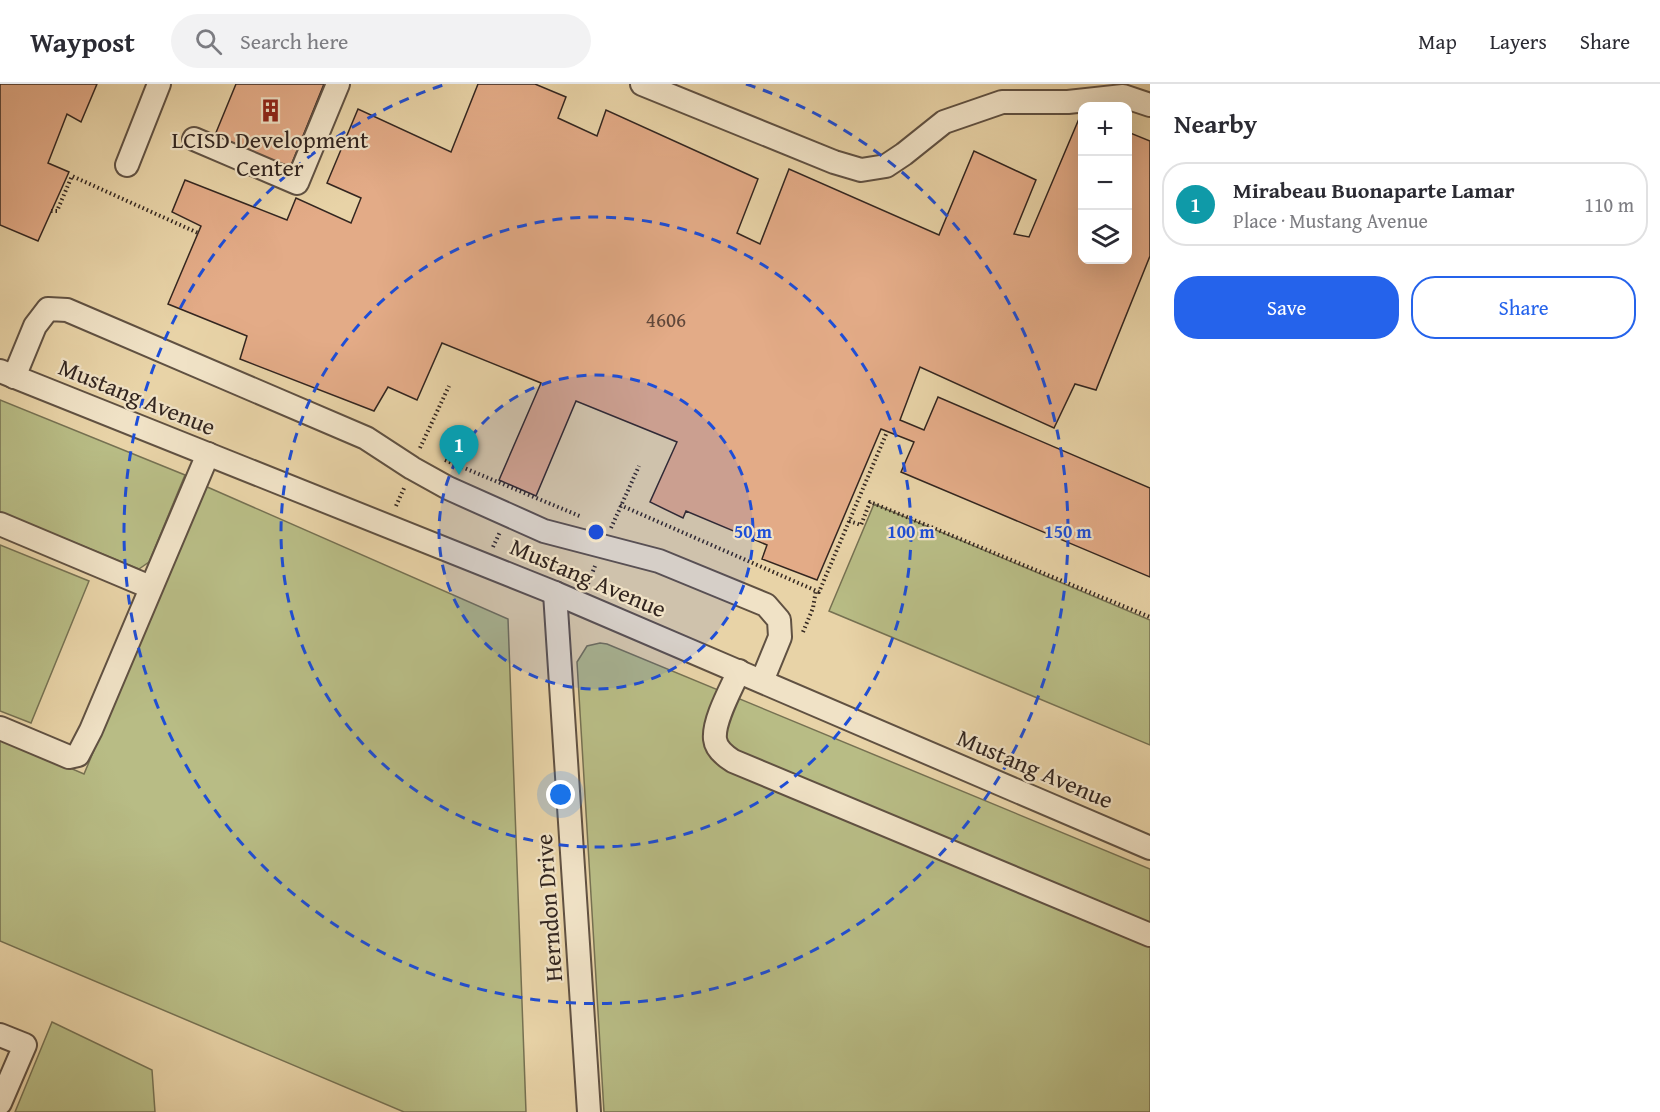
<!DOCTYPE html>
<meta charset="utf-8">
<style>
:root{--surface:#fff;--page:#f2f2f3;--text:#2b2b33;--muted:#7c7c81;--line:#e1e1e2;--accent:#2563eb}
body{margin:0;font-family:"Gentium Book Plus",serif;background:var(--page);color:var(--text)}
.controls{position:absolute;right:18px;top:18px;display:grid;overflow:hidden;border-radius:12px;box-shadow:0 6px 24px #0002}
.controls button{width:54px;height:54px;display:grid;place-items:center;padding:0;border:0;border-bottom:2px solid var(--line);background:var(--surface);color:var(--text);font:30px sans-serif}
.you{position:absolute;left:561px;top:711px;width:21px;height:21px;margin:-15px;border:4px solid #fff;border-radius:50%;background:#1a73e8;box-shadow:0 0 0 9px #1a73e833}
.badge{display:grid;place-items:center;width:39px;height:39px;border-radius:50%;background:var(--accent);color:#fff;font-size:20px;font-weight:700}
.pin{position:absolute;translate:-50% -50px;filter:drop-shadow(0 2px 3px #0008)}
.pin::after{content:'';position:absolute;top:32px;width:21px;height:18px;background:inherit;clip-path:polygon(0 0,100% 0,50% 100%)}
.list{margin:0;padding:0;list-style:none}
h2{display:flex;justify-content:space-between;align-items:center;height:78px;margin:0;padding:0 24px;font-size:26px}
h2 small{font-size:20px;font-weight:400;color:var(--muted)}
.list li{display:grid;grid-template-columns:39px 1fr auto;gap:18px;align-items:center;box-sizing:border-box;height:84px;margin:0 12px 12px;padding:0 12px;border:2px solid var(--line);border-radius:24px}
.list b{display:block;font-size:22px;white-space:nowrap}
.list p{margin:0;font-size:20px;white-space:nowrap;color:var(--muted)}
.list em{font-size:20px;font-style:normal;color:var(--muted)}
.actions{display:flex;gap:12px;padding:18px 24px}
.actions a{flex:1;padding:14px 0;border:2px solid var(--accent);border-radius:24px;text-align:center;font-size:21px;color:var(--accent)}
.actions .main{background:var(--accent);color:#fff}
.icon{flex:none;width:33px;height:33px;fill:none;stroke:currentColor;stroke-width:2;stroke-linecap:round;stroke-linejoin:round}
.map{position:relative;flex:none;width:1150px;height:1028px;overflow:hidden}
header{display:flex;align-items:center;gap:36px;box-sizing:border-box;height:84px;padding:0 30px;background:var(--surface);border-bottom:2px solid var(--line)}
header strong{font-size:28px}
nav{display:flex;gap:33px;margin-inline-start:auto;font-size:21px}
.search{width:420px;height:54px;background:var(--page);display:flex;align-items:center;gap:15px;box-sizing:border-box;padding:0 21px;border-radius:33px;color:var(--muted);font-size:22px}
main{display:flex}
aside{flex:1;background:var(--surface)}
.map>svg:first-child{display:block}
</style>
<header>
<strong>Waypost</strong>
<div class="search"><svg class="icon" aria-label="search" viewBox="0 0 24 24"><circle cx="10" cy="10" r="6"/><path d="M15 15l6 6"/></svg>Search here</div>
<nav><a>Map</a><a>Layers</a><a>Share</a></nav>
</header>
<main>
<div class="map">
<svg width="1150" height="1028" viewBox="0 0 1150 1028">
<rect width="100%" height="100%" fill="#e8d3a7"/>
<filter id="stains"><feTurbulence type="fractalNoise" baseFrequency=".00333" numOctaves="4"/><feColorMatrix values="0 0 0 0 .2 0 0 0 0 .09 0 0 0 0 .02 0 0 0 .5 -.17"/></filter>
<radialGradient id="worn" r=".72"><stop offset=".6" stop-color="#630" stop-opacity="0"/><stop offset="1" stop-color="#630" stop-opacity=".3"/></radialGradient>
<!-- green -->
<g fill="#b8bc85" stroke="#767152" stroke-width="1.5">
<polygon points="0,316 185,391 149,478 139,485 0,428"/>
<polygon points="205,402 508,535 526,1028 404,1028 0,857 0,654 84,690"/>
<polygon points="874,420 1150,536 1150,661 829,527"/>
<polygon points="0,461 89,497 31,639 0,627"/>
<polygon points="600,559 607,560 1150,785 1150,1028 604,1028 577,578 587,562"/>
<polygon points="52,938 152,986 155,1028 15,1028"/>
</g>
<!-- building -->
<g fill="#e3ab87" stroke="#332620" stroke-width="1.5">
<polygon points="0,0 97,0 81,38 67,30 48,79 69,88 38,157 0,141"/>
<polygon points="236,0 324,0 290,84 215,51"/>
<polygon points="478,0 535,0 566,13 558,34 597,52 606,26 758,95 737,149 760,160 789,85 939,151 974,67 1036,96 1014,150 1029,153 1081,30 1082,176 1128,176 1128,48 1150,57 1150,172 1096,306 1075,300 1054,344 920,283 900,336 924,346 938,313 1150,404 1150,493 901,388 914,358 881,345 817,496 762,475 767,461 686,427 683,434 650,418 677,358 576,317 536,412 499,396 541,299 442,259 417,316 388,303 374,327 240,275 247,252 168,220 201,142 172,128 185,96 287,136 296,114 351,139 361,114 327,99 358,25 451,68"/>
</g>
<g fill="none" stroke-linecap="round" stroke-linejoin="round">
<defs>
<g id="minor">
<polyline points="642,0 834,78 861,86 886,82 904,70 944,38 1002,18 1068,18 1123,12 1150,21"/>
<polyline points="194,55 297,99 338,0"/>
<polyline points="127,81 159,0"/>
<polyline points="0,287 555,509 1150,764"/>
<polyline points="14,293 35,242 48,225 67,226 366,354 412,384 448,404 544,447 659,477 766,521 779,536 780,553 762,597"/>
<polyline points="0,440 150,503"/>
<polyline points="555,509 589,1028"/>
<path d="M739 587C731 605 713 637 715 655 716 665 725 672 733 677L1150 851"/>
<polyline points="0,644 69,673 78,671 91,646 208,370"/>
<polyline points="0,951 25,961 0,1019"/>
</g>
</defs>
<!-- minor casing -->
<use href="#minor" stroke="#605142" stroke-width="26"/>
<!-- path -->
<g stroke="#332620" stroke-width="4" stroke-dasharray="1.5 3" stroke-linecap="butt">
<polyline points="51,127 57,127 72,92 198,149"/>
<polyline points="420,364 449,302"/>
<polyline points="445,376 582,433"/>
<polyline points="620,421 819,508 887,348"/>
<polyline points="396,422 405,402"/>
<polyline points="849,437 861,441 870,418 1150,533"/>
<polyline points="611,444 639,382"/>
<polyline points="493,463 500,448"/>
<polyline points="588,500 595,482"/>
<polyline points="803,548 813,524 816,506"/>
</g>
<!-- minor -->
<use href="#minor" stroke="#f0e2c6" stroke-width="22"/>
</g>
<!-- distance rings -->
<circle cx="596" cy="448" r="157" fill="#1d4ed8" fill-opacity=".12"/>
<g fill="none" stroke="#1d4ed8" stroke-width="3" stroke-dasharray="10 8">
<circle cx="596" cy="448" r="157"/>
<circle cx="596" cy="448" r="315"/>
<path d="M746 0A472 472 0 1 1 446 0"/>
</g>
<!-- icons -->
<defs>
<symbol id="building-bare" viewBox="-9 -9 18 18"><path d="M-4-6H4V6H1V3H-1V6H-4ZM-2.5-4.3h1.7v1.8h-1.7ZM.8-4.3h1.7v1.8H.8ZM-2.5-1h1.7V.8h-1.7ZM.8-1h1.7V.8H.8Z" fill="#8f2418" stroke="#f0e2c6" stroke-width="2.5" paint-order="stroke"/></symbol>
</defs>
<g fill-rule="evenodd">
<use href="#building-bare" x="254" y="10" width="33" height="33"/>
</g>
<g text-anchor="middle" stroke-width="4.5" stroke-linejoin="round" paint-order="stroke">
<!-- number labels -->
<g font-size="21" fill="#5f473a">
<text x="666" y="243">4606</text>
</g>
<!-- poi labels -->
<g font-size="24" fill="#332620" stroke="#f0e2c6">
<text x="270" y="64">LCISD Development<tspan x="270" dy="28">Center</tspan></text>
</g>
<!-- street labels -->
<g font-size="24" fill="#332620" stroke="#f0e2c6">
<text transform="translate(137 313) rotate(22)" y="8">Mustang Avenue</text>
<text transform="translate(588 494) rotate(23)" y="8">Mustang Avenue</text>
<text transform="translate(1035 685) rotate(23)" y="8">Mustang Avenue</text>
<text transform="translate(549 824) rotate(-94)" y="8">Herndon Drive</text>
</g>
</g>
<circle cx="596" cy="448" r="9" fill="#1d4ed8" stroke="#f0e2c6" stroke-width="3"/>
<g font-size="18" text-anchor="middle" font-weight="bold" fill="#1d4ed8" stroke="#f0e2c6" stroke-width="4.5" stroke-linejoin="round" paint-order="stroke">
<text x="753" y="454">50 m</text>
<text x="911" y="454">100 m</text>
<text x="1068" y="454">150 m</text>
</g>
<rect width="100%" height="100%" filter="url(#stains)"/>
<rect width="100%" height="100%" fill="url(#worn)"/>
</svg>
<div class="controls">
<button>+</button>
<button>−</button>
<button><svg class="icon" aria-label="layers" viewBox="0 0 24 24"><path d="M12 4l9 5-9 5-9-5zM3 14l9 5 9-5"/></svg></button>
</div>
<div class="you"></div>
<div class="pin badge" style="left:459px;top:391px;background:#0f9aa8">1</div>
</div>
<aside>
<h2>Nearby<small></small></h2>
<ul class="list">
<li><span class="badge" style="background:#0f9aa8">1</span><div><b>Mirabeau Buonaparte Lamar</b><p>Place · Mustang Avenue</p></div><em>110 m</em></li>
</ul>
<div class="actions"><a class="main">Save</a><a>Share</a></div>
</aside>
</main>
